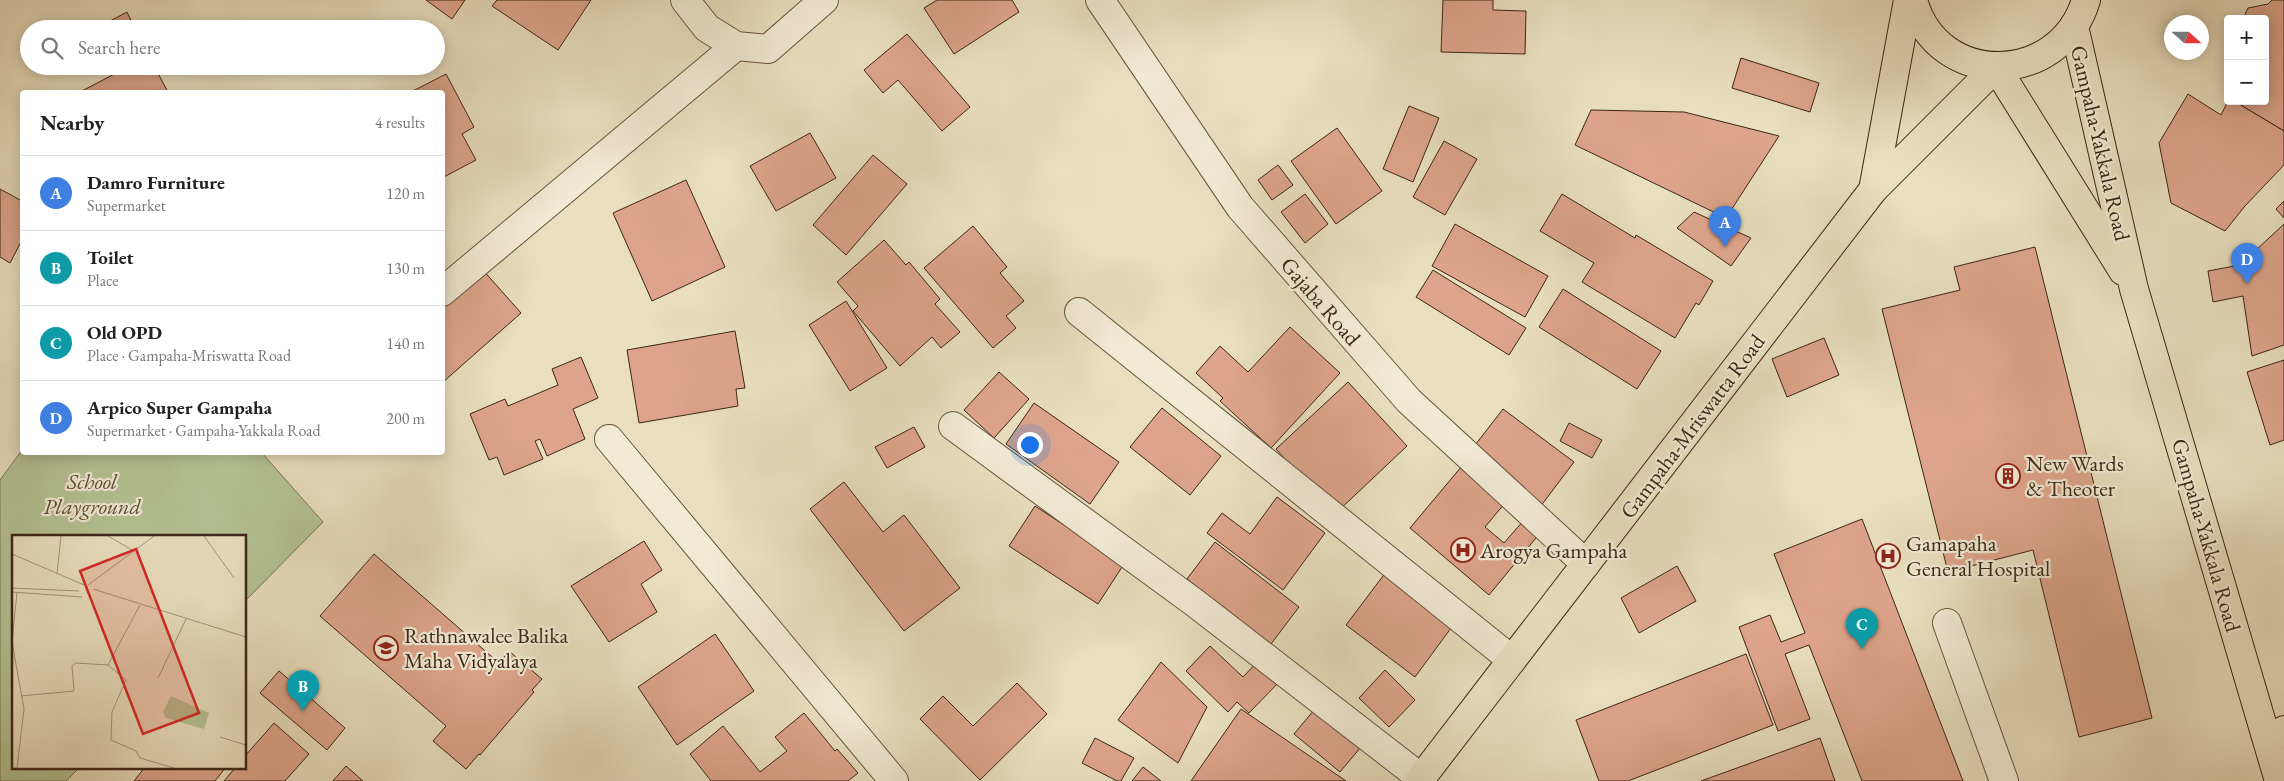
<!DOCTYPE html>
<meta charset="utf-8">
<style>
:root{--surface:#fff;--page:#f2f2f2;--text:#222;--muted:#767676;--line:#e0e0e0;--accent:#db2777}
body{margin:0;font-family:"EB Garamond",serif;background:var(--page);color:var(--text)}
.controls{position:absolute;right:15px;top:15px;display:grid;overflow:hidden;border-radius:5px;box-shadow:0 2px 12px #0003}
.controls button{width:45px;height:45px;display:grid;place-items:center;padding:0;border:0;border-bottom:1px solid var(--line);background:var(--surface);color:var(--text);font:25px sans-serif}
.compass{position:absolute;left:2164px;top:15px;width:45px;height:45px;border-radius:50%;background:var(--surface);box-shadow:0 2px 12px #0003;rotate:111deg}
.you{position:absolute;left:1029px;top:444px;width:18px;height:18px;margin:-12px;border:4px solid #fff;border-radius:50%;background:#1a73e8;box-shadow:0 0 0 8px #1a73e833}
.badge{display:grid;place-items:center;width:32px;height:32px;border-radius:50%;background:var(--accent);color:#fff;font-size:16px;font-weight:700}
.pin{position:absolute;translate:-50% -41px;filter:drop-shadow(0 1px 2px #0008)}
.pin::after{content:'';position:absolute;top:26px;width:18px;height:15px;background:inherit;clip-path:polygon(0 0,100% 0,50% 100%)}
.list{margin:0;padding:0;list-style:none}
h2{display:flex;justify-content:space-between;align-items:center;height:65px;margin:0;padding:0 20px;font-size:21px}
h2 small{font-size:16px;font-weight:400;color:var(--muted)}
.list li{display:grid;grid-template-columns:32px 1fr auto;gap:15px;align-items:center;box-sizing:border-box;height:75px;padding:0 20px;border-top:1px solid var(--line)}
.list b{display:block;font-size:19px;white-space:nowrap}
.list p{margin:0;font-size:16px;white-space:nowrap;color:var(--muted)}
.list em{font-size:16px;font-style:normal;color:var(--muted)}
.icon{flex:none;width:28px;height:28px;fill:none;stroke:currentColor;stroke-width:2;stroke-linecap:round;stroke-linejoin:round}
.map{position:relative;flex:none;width:2284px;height:781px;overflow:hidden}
.search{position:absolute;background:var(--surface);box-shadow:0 2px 12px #0003;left:20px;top:20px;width:425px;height:55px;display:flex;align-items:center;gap:12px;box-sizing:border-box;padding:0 18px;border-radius:28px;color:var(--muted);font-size:19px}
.panel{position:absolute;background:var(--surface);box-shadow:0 2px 12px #0003;left:20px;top:90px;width:425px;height:365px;border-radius:5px}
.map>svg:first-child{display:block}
</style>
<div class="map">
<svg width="2284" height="781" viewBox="0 0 2284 781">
<rect width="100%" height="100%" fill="#e9dfbe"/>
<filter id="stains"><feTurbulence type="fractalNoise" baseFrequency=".004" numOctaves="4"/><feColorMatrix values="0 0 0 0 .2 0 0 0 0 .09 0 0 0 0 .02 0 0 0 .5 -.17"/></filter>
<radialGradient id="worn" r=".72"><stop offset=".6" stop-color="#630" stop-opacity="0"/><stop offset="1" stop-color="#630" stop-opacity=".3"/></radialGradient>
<!-- green -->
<polygon fill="#b4c293" stroke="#787454" points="22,450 22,452 262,453 323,522 245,601 245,536 14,536 14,767 80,767 66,781 0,781 0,480"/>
<!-- building -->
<g fill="#dda48b" stroke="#3c2615">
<polygon points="426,0 465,0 452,19"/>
<polygon points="497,0 591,0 558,50 492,6"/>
<polygon points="937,0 1012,0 1019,12 954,54 924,8"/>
<polygon points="1443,0 1493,0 1493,10 1526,11 1525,54 1441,52"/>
<polygon points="2272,0 2284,0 2284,131 2234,101 2265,101 2265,19 2243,19 2248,8 2268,4"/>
<polygon points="127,12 135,29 95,29"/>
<polygon points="907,34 970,107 942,131 898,80 883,93 864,70"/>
<polygon points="1741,58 1819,83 1810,112 1732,88"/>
<polygon points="65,66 82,66 69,73"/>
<polygon points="117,66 154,66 168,92 80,92 120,71"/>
<polygon points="446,74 474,127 462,134 476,160 442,178 442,92 411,92"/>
<polygon points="2188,94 2221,115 2228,101 2234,101 2284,131 2284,165 2245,206 2225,231 2171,203 2159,143"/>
<polygon points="1409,106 1439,118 1413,182 1383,169"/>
<polygon points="1591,110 1684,112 1779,136 1726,218 1575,145"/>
<polygon points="1337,128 1382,191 1336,224 1291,161"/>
<polygon points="810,133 836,178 776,211 750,166"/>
<polygon points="1444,141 1477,159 1445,215 1413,197"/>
<polygon points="873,155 907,184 846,255 813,225"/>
<polygon points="1278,165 1293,185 1272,200 1258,180"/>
<polygon points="686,180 725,267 652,301 613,213"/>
<polygon points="0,189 22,201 22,240 10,263 0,257"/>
<polygon points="1305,194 1328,224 1305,243 1281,212"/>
<polygon points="1562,194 1635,238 1636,235 1713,281 1699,305 1696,303 1675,338 1582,282 1594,263 1540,231"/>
<polygon points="2284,201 2284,218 2276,209"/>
<polygon points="1694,212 1751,238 1731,266 1677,228"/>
<polygon points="1455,224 1548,276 1525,317 1432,266"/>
<polygon points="2284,224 2284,345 2252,356 2243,296 2213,302 2208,271 2240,265"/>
<polygon points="973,226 1007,267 1000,273 1024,301 1006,316 1016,328 993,348 924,268"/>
<polygon points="884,240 906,265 909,262 925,281 940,299 935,304 960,332 941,348 932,337 900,366 853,311 858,306 837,282"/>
<polygon points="2035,247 2152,718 2079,737 2033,550 1948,572 1882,309 1960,290 1954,267"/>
<polygon points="482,269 521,313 442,383 442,304"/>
<polygon points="1433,270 1526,328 1509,355 1416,297"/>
<polygon points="1563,289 1661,351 1637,389 1539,327"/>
<polygon points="846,301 887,368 850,391 809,325"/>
<polygon points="1290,327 1340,373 1271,448 1220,401 1223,398 1196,373 1220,346 1248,372"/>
<polygon points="735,331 745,388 736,389 738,406 639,423 627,350"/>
<polygon points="1824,338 1839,375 1787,397 1772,359"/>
<polygon points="581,357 598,398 573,409 585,439 547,456 540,439 535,441 543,459 504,475 497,457 489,460 470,414 505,399 508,406 558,385 552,369"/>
<polygon points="2284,360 2284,440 2270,445 2247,372"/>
<polygon points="999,372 1029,399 994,438 964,410"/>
<polygon points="1348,382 1407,446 1335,514 1276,449"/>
<polygon points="1034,403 1119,462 1090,504 1006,444"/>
<polygon points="1162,408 1221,456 1190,495 1130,447"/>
<polygon points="1503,409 1574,462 1540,507 1469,453"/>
<polygon points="1569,423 1602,440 1592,458 1560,441"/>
<polygon points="914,427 925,447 887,468 875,447"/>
<polygon points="1462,466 1505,503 1485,527 1504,543 1524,520 1540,533 1489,595 1410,528"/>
<polygon points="844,482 883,532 904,515 960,588 904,631 810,509"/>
<polygon points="1277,497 1325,533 1283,590 1207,533 1222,513 1250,534"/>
<polygon points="1035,506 1124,564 1098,604 1009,546"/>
<polygon points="1862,519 1963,781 1862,781 1809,645 1785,654 1810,719 1778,731 1739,627 1770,615 1781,642 1805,633 1774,554"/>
<polygon points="644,541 662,570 641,584 657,612 609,642 571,586"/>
<polygon points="1215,542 1299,607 1271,644 1187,579"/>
<polygon points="374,554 499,663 509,651 542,679 532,690 534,692 480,755 479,754 466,769 433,741 446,726 320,616"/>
<polygon points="1677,566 1696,601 1639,633 1621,598"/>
<polygon points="1386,572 1454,624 1415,677 1346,625"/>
<polygon points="715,634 754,691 677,745 638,687"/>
<polygon points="1210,646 1243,677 1260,659 1281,680 1249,713 1237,702 1228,712 1186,671"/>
<polygon points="1746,654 1773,725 1628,781 1599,781 1576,720"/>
<polygon points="1161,662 1207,707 1178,763 1118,720"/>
<polygon points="1385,670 1415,700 1389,727 1359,698"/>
<polygon points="279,671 345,728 327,750 260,693"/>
<polygon points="1017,683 1047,714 980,780 920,719 943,696 973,726"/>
<polygon points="1320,703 1366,741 1340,772 1294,734"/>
<polygon points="1241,709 1346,781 1191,781"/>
<polygon points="804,713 835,751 837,749 858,773 848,781 711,781 690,754 723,726 760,772 787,751 775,737"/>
<polygon points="274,723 309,754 285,781 224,781 236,767 245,767 245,756"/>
<polygon points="1095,738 1134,758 1121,781 1117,781 1082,763"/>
<polygon points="1820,738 1835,781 1701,781"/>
<polygon points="346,766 363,781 333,781"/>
<polygon points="145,767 226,767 215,781 134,781"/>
<polygon points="1143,767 1161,781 1132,781"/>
</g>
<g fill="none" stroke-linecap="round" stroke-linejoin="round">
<defs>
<g id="minor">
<polyline points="685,0 707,28 736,46 768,49 824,0"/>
<polyline points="1100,0 1240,207 1409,401 1586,564"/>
<polyline points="442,292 736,46"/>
<polyline points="1079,312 1512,660"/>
<polyline points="953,426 1195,603 1421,778"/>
<polyline points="609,439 894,781"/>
<polyline points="1947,623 2004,781"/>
</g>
<g id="major">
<polyline points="1873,190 1908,0"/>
<polyline points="2268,742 2284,730"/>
<polyline points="1419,781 1873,190 1996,67"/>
</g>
<g id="highway">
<path d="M1913 0C1937 89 2060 87 2086 0"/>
<polyline points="2074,26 2134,289 2279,781"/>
<polyline points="1996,67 2123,271"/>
</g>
</defs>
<!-- minor casing -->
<use href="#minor" stroke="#67543f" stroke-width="30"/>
<!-- major casing -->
<use href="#major" stroke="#3c2615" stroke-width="30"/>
<!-- highway casing -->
<use href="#highway" stroke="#3c2615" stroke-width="30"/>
<!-- minor -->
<use href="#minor" stroke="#f1ead5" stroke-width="28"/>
<!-- major -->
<use href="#major" stroke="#e9dfbe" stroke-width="28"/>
<!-- highway -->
<use href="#highway" stroke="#e9dfbe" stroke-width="28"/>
</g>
<!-- icons -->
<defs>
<symbol id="building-ring" viewBox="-11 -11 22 22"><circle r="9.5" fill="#f1ead5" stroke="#8f2418" stroke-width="1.5"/><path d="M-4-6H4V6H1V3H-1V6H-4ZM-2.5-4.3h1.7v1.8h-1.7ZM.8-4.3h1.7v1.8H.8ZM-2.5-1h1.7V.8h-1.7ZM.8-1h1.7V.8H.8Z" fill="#8f2418"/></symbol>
<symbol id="hospital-ring" viewBox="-11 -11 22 22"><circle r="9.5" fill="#f1ead5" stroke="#8f2418" stroke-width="1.5"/><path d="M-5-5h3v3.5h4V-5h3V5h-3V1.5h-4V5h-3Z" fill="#8f2418"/></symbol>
<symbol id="school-ring" viewBox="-11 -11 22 22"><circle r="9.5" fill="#f1ead5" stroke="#8f2418" stroke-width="1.5"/><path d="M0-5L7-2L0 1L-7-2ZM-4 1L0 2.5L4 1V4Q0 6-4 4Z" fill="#8f2418"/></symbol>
</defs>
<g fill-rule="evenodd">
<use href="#building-ring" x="1994" y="462" width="28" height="28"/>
<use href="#hospital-ring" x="1449" y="536" width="28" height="28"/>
<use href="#hospital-ring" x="1874" y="542" width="28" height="28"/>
<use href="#school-ring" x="372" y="634" width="28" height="28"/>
</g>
<g text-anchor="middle" stroke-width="4.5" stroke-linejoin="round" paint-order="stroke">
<!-- street labels -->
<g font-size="22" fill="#3c2615" stroke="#f1ead5">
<text transform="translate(2101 143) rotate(77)" y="8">Gampaha-Yakkala Road</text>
<text transform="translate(1321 301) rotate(49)" y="8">Gajaba Road</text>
<text transform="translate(1692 426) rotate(-53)" y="8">Gampaha-Mriswatta Road</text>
<text transform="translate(2207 535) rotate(74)" y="8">Gampaha-Yakkala Road</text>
</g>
<!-- poi labels -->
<g font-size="22" fill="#3c2615" stroke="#f1ead5" text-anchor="start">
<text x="2026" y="471">New Wards<tspan x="2026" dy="25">&amp; Theoter</tspan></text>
<text x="1906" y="551">Gamapaha<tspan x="1906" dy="25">General Hospital</tspan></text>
<text x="1480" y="558">Arogya Gampaha</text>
<text x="404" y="643">Rathnawalee Balika<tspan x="404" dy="25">Maha Vidyalaya</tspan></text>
</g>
<!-- park labels -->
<g font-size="22" font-style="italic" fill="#5a4d34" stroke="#f1ead5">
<text x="92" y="489">School<tspan x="92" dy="25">Playground</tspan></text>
</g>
</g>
<!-- overview -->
<g transform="translate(12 535)">
<rect width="234" height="234" fill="#e9dfbe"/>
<path d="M159 161 197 178 192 194 154 183 151 177Z" fill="#b4c293"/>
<path fill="none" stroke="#a4957a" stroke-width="1" d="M96 1 122 16M192 1 222 43M0 19 72 50M45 39 49 1M76 50 142 1M0 53 67 56M81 54 234 102M0 57 70 62M5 57 0 107 12 174 5 233M96 130 114 145 100 177 99 205 124 216 128 223 162 233M96 130 128 70M146 143 174 84M9 161 62 156 60 131 64 128 96 130M208 202 234 210"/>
<path fill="#d62828" fill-opacity="0.15" stroke="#d62828" stroke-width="2.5" d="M124 14 187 178 131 199 68 36Z"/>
<rect width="234" height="234" fill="none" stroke="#3c2615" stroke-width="2.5"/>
</g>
<rect width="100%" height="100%" filter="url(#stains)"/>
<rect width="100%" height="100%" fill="url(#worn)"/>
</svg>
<div class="controls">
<button>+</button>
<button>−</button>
</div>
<svg class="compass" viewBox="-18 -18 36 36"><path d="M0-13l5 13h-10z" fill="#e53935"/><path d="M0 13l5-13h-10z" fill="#767676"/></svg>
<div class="you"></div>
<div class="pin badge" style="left:1725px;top:247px;background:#3f7fe0">A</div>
<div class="pin badge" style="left:303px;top:711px;background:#0f9aa8">B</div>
<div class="pin badge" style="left:1862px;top:649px;background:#0f9aa8">C</div>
<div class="pin badge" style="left:2247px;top:284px;background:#3f7fe0">D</div>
<div class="search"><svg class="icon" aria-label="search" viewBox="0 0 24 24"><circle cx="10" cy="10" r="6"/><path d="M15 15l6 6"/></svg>Search here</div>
<section class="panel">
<h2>Nearby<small>4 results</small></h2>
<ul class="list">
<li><span class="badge" style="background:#3f7fe0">A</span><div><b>Damro Furniture</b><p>Supermarket</p></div><em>120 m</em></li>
<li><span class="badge" style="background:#0f9aa8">B</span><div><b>Toilet</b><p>Place</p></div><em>130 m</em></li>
<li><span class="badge" style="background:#0f9aa8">C</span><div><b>Old OPD</b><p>Place · Gampaha-Mriswatta Road</p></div><em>140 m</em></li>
<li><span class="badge" style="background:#3f7fe0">D</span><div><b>Arpico Super Gampaha</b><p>Supermarket · Gampaha-Yakkala Road</p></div><em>200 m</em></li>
</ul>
</section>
</div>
